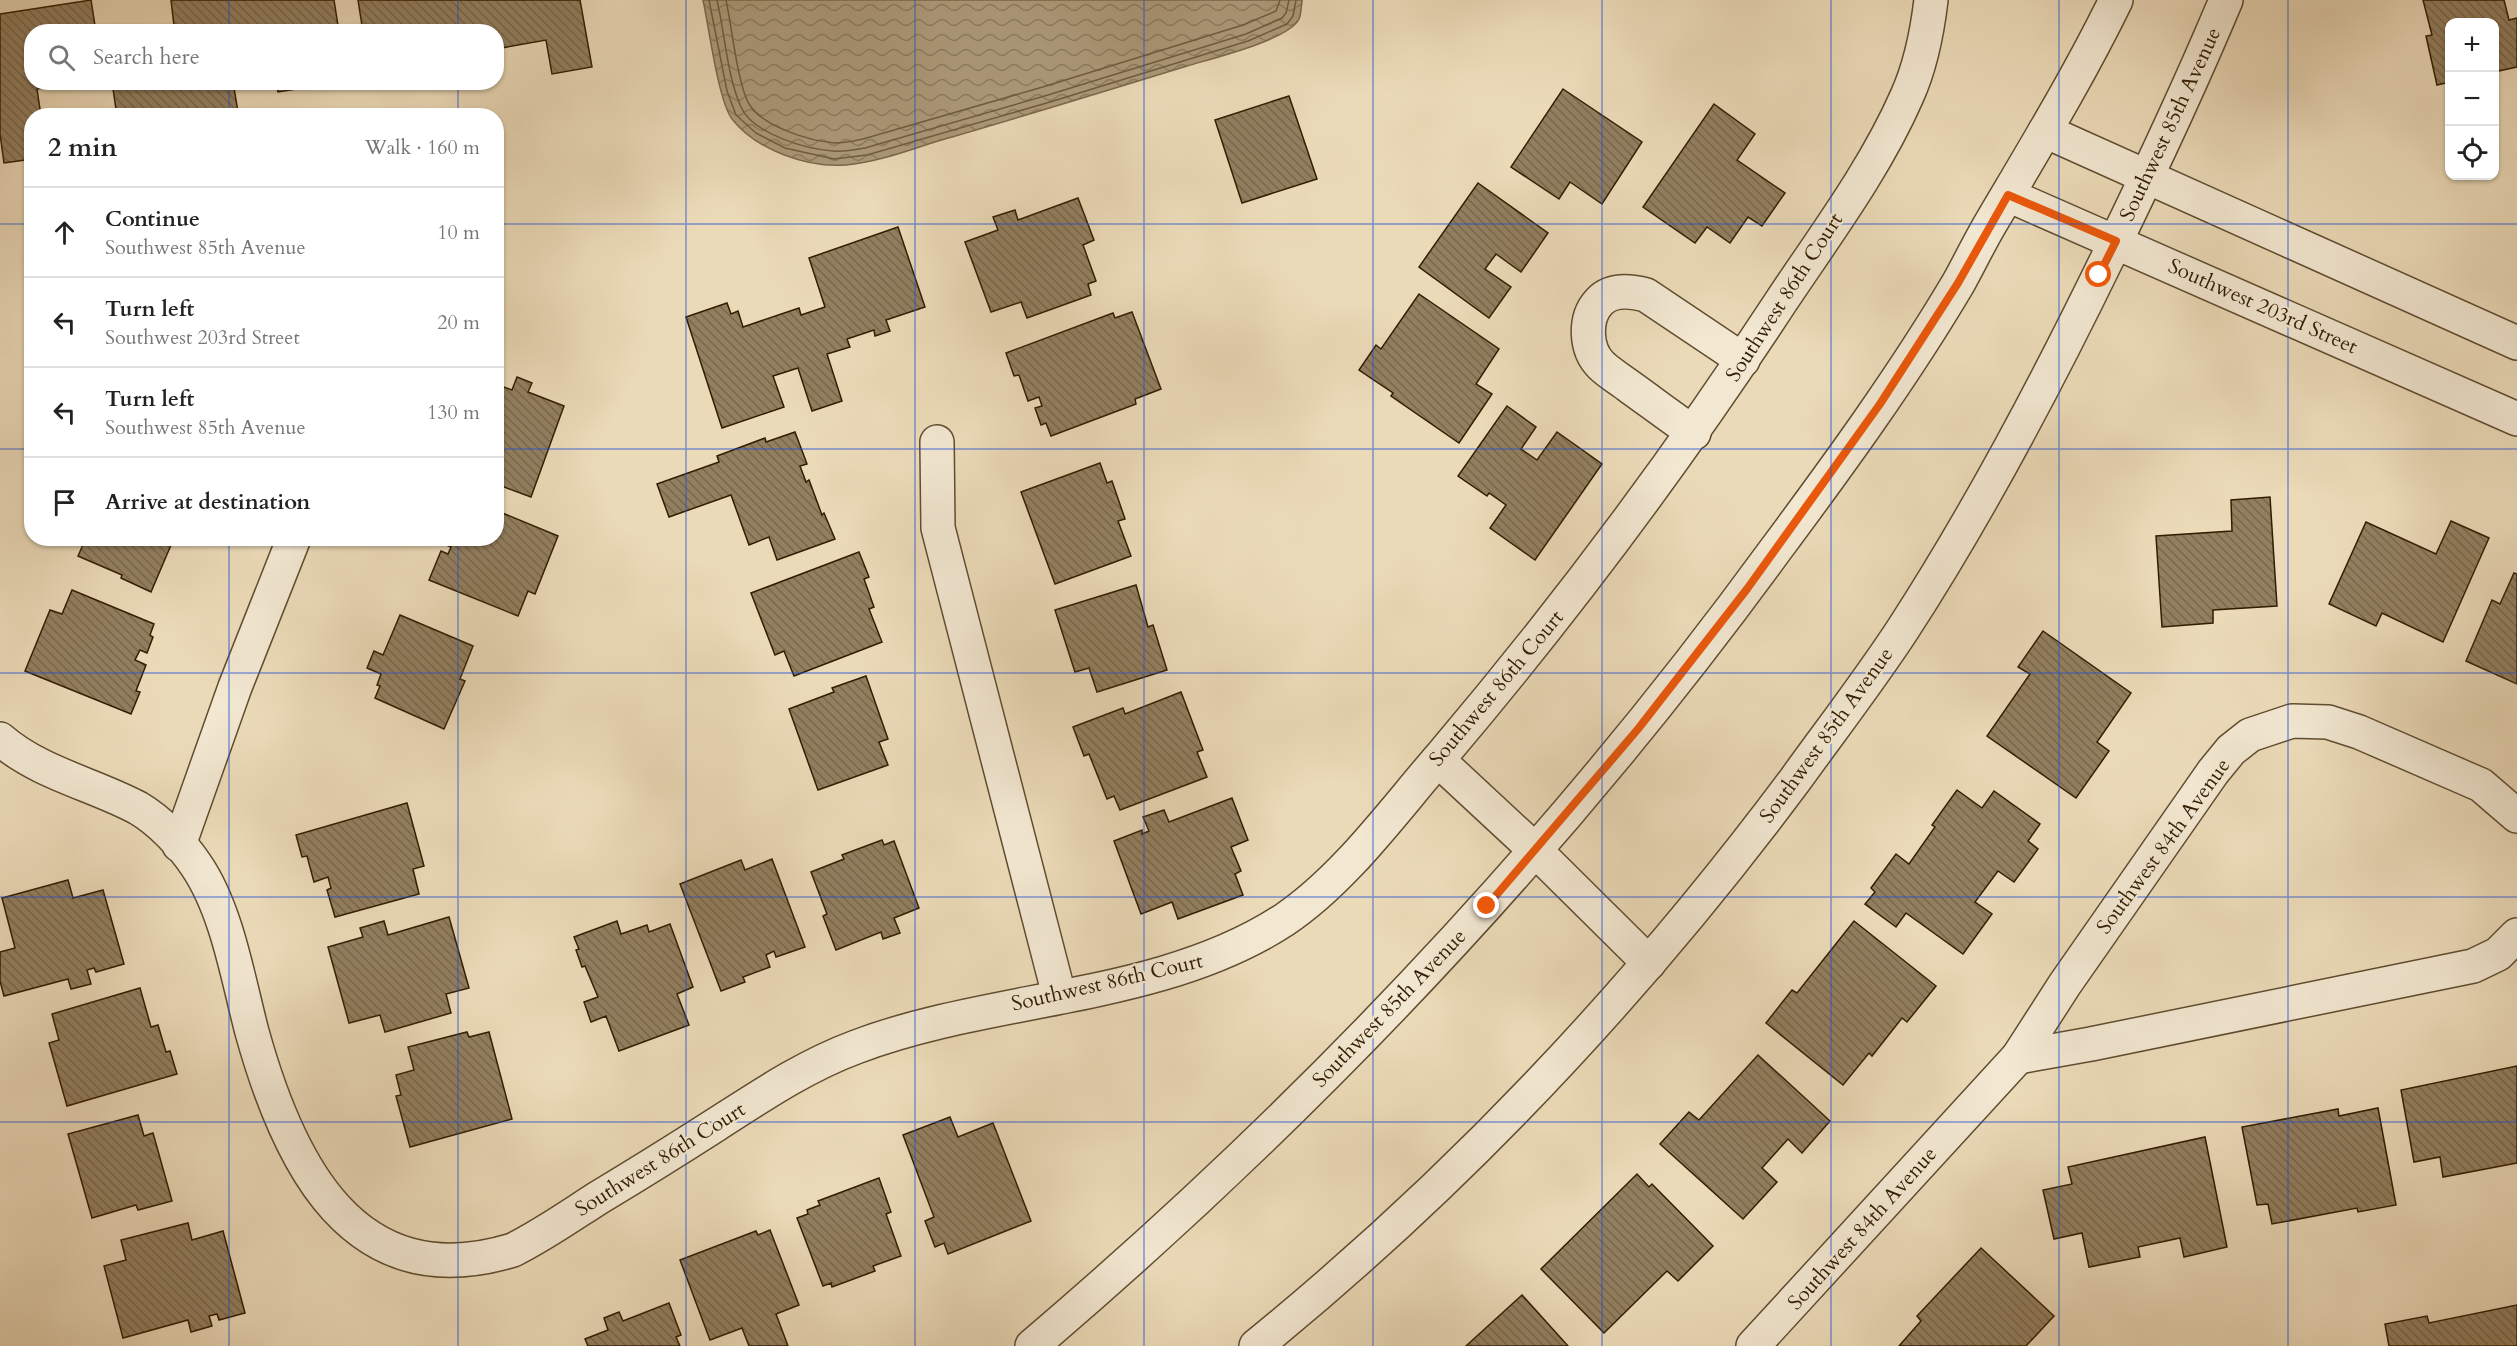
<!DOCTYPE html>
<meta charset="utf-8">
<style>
:root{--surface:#fff;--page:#f6f6f6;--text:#222;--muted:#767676;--line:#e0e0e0}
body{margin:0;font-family:Cardo,serif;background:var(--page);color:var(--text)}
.controls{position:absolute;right:18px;top:18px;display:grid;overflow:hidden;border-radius:12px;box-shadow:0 2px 4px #0004}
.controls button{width:54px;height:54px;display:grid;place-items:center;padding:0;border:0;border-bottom:2px solid var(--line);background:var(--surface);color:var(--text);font:30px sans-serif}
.stop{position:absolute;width:18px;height:18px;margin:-14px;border:4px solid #ea580c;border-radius:50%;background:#fff}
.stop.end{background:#ea580c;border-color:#fff;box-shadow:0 2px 6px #0008}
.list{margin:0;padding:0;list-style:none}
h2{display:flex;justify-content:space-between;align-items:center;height:78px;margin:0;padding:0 24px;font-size:26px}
h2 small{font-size:20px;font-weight:400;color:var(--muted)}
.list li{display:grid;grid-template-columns:39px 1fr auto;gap:18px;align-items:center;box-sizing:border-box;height:90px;padding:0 24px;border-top:2px solid var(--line)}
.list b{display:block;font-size:22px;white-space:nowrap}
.list p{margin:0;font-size:20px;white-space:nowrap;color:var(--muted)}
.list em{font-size:20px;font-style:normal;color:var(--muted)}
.icon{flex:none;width:33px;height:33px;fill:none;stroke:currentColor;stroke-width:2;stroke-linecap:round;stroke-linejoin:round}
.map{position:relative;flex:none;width:2517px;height:1346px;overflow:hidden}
.search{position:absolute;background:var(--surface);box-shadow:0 2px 4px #0004;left:24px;top:24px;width:480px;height:66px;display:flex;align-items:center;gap:15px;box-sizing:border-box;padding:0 21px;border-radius:24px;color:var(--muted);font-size:22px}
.panel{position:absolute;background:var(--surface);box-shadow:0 2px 4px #0004;left:24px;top:108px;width:480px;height:438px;border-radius:24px}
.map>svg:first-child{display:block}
</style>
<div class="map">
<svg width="2517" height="1346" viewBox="0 0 2517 1346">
<defs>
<pattern id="water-waves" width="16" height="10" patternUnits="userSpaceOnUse" patternTransform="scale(1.5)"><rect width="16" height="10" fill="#ac9a7a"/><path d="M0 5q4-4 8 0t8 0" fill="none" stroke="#8d7d62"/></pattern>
<pattern id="building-back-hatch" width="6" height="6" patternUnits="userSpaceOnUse" patternTransform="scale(1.5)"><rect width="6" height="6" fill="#927f60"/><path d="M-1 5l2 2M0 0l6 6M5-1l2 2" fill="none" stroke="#78674d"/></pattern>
</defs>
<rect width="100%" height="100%" fill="#ebdab8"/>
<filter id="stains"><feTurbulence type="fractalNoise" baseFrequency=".00333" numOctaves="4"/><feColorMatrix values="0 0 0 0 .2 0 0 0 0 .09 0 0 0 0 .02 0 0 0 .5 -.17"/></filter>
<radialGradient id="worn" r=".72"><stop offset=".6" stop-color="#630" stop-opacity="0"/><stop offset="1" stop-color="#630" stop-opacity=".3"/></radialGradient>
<!-- water -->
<path fill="url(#water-waves)" stroke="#7b684a" stroke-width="1.5" d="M703 0H1302V2C1301 7 1301 15 1299 19 1289 40 1210 59 1187 66 1109 90 1031 114 952 137 918 146 882 162 846 165 808 168 756 150 732 119 718 100 709 27 703 0Z"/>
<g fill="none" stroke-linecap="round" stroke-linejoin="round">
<!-- shore -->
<g stroke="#6e5c3e" stroke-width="1.5">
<polyline points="709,0 727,91 736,115 756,133 785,148 834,159 867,155 1050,102 1248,41 1287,24 1293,16 1296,0"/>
<path d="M717 0C725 34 727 76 741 107 753 134 806 149 833 151 844 152 854 150 865 148L1048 95 1246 34 1282 18 1286 13 1289 0"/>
<path d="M726 0C732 27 737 82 749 104 763 127 810 141 835 143 845 143 854 141 863 139L1046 86 1243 25 1276 11 1280 0"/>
</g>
</g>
<!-- building -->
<g fill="url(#building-back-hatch)" stroke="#311d01" stroke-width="1.5">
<polygon points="91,0 96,32 32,32 32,82 76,82 37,89 41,116 32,116 32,159 4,163 0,134 0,14"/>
<polygon points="171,0 334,0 339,32 141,32 174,26"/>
<polygon points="358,0 580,0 592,67 552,74 546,40 496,49 496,32 363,32"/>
<polygon points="2423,0 2504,0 2509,20 2517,18 2517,67 2494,72 2494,22 2450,22 2450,82 2437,85 2426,36 2432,35"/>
<polygon points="112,82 233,82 238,112 216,116 117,116"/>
<polygon points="276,82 340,82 278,92"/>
<polygon points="1563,89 1642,142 1602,204 1570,182 1559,199 1511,167"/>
<polygon points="1289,96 1317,179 1242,203 1215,120"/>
<polygon points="1714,104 1755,134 1737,160 1785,193 1762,226 1748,217 1730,243 1707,227 1695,243 1643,207"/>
<polygon points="1478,183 1548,233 1521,272 1496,254 1485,269 1511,287 1489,318 1419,267"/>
<polygon points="1078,198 1094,240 1083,245 1096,281 1088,284 1091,295 1027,318 1021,302 991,312 965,242 998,230 993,217 1015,210 1018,220"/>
<polygon points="898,227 925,307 886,320 890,331 875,336 874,330 847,339 850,347 827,354 842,401 812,411 798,368 773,376 784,407 722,428 686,317 727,303 731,314 738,311 743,327 799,308 801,315 825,307 809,258"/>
<polygon points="1419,294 1499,349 1476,384 1492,394 1459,443 1391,396 1393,393 1359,370 1376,345 1381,349"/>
<polygon points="1132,312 1161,389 1135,399 1136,404 1051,436 1046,423 1041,425 1035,408 1042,406 1039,397 1028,401 1019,375 1014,376 1006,353 1113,313 1115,318"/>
<polygon points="517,377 532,383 528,392 564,406 531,497 496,484 496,384 512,390"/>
<polygon points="1507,406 1536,427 1521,449 1537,460 1557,432 1602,464 1535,560 1490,528 1506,505 1489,493 1487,496 1458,476"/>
<polygon points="795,432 807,464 800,466 806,482 809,480 822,515 824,513 835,539 777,560 769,537 749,545 731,495 669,517 657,484 719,462 717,456 765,438 766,442"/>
<polygon points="1100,463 1107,483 1112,481 1125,519 1118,521 1131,556 1055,584 1021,492"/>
<polygon points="2270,497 2277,606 2213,610 2213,623 2162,627 2156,536 2232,531 2231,500"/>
<polygon points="496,506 502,508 500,512 558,536 535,594 528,591 518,616 429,580 441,551 448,554 451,547 438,541 439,538 496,538"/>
<polygon points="2451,521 2489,538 2443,642 2382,613 2376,626 2329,604 2366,522 2436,554"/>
<polygon points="86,538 174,538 151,592 121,578 122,575 78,556"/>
<polygon points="859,552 869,577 864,579 874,607 869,609 882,642 794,676 784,651 775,655 751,593"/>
<polygon points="2514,573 2517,574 2517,684 2466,661 2492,600 2500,604"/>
<polygon points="1136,585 1148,627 1153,625 1167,670 1097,692 1089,668 1075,672 1055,610"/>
<polygon points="72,590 154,624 150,635 153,637 147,653 140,650 135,660 146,665 136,691 140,692 131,714 25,671 50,610 62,614"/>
<polygon points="400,615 473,646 460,679 465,681 444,729 375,698 380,686 377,685 381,674 367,668 374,651 383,655"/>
<polygon points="2043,631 2131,693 2097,742 2109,751 2076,798 1987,736 2030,674 2018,667"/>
<polygon points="866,676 888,739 879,742 888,765 818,790 789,709 834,692 832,688"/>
<polygon points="1181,692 1203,750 1197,752 1207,777 1120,810 1114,796 1107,799 1089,754 1084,756 1073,727 1123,708 1125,714"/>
<polygon points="1957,790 1982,808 1994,791 2040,824 2028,841 2038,849 2014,882 1998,871 1975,902 1992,914 1963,954 1906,913 1896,927 1865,904 1875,892 1871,888 1896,854 1909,864 1935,827 1932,825"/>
<polygon points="1232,798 1248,840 1231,847 1241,871 1235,874 1243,895 1178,919 1172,902 1141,914 1114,841 1142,830 1142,834 1149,831 1143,817 1164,810 1169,822"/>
<polygon points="407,803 424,866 413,869 419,894 335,917 327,890 331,888 328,877 314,882 307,856 302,857 296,835"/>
<polygon points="882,840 884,845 894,841 919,908 894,918 900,933 883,939 881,932 836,950 823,916 827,914 811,872 844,859 842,855"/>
<polygon points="772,859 805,947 776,957 774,951 766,955 770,967 743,977 745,982 721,991 680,884 741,860 745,870"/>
<polygon points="68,880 73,898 103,890 124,964 96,972 94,968 87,970 91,984 71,989 68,979 4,996 0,981 0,952 15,948 2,898"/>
<polygon points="449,917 469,988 446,994 451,1013 385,1032 380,1015 349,1023 328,947 363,937 360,928 384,921 388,935"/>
<polygon points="617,921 621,934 647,925 649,932 670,924 693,987 677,994 689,1025 619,1051 606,1016 591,1022 584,1002 598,997 585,966 582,967 576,950 579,949 574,937"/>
<polygon points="1854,921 1936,986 1907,1022 1902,1018 1872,1056 1869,1053 1843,1085 1766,1023 1792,990 1797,993"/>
<polygon points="140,988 151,1027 158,1025 166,1052 170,1051 177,1074 67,1106 49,1043 59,1040 52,1014"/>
<polygon points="467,1032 469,1037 489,1032 512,1119 410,1147 396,1096 401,1095 396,1075 414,1070 408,1047"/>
<polygon points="1758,1055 1830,1121 1802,1153 1788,1139 1762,1168 1777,1182 1743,1219 1660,1144 1689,1112 1699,1120"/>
<polygon points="2517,1066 2517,1163 2443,1177 2440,1157 2414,1162 2401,1090"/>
<polygon points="2378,1108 2396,1205 2358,1212 2357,1208 2272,1224 2268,1204 2257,1205 2242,1127 2338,1109 2339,1116"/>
<polygon points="138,1115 144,1136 153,1133 172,1201 138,1210 136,1205 92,1218 68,1134"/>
<polygon points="950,1117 958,1137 993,1123 1031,1221 948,1254 944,1243 935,1247 925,1221 934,1217 903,1135"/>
<polygon points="2205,1137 2227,1247 2184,1257 2180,1238 2138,1247 2140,1257 2089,1267 2082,1233 2054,1239 2043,1190 2072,1184 2068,1167"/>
<polygon points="1637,1174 1649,1187 1652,1184 1713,1246 1678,1281 1667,1271 1604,1333 1541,1269"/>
<polygon points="879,1178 891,1212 886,1214 901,1256 873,1266 875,1271 832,1287 831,1283 823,1286 797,1218 808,1214 807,1210 820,1205 818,1201"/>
<polygon points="188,1223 192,1240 223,1231 245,1313 219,1320 217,1314 209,1316 212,1326 191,1332 188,1320 123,1338 104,1266 126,1260 121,1240"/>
<polygon points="770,1230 799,1305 776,1314 788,1346 749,1346 742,1328 710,1340 680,1260 756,1231 758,1235"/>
<polygon points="1981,1248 2054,1316 2026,1346 1899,1346 1921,1321 1917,1316"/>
<polygon points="1522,1295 1568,1346 1466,1346"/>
<polygon points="669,1303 681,1335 676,1337 680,1346 588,1346 585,1339 608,1330 604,1318 619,1312 623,1321"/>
<polygon points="2517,1305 2517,1346 2389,1346 2385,1324 2427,1316 2429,1323"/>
</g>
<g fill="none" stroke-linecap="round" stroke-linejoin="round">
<defs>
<g id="minor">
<polyline points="2045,131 2517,343"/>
<polyline points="2008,195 2517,419"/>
<path d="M1694 433C1672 418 1651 402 1630 387 1621 380 1609 373 1601 365 1585 349 1584 318 1599 302 1611 289 1631 291 1646 295L1743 360"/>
<polyline points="937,442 938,528 1059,995"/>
<path d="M0 739C39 773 93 784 138 808 160 821 182 844 196 865 227 910 238 979 252 1032 288 1162 353 1299 513 1250 543 1235 570 1216 598 1198 638 1174 678 1149 717 1124 762 1095 805 1066 856 1047 993 995 1160 1001 1284 920 1345 879 1394 810 1442 755 1565 610 1678 459 1782 300 1826 234 1875 169 1907 96 1921 65 1927 34 1931 0"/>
<polyline points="1438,760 1536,851 1649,963"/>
<polyline points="2517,816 2481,785 2359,732 2328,722 2292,721 2250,735 2231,750 2213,772 2065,984 2018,1057 2091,1044 2473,966 2498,954 2517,935"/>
<polyline points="179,845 235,687 294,538"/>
<path d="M1032 1346C1309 1110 1561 844 1776 549 1840 463 1904 375 1959 282 1970 262 1980 241 1992 221 2035 148 2079 76 2116 0"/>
<path d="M1256 1346C1459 1181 1639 989 1795 780 1831 730 1869 681 1903 629 1981 509 2048 381 2110 253 2151 169 2190 86 2226 0"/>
<polyline points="1753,1346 2018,1057"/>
</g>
</defs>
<!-- minor casing -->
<use href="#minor" stroke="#604c2f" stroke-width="36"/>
<!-- minor -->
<use href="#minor" stroke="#f2e7d1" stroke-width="33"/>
</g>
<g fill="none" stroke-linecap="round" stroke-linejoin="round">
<!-- route -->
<polyline stroke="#ea580c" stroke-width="8" points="1487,906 1638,729 1747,589 1880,404 1958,283 2008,195 2116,241 2099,275"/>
</g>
<!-- grid -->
<path fill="none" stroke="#1d4ed8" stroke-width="1.5" stroke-opacity="0.55" d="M229 0V32M458 0V32M686 0V1346M915 0V1346M1144 0V1346M1373 0V1346M1602 0V1346M1831 0V1346M2059 0V1346M2288 0V1346M229 82V116M458 82V116M0 224H32M496 224H2517M0 449H32M496 449H2517M229 538V1346M458 538V1346M0 673H2517M0 897H2517M0 1122H2517"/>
<g text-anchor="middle" stroke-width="4.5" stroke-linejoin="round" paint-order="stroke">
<!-- street labels -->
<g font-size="21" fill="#311d01" stroke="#f2e7d1">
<text transform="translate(2170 124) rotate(-65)" y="7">Southwest 85th Avenue</text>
<text transform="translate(1784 297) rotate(-57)" y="7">Southwest 86th Court</text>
<text transform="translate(2263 306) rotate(24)" y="7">Southwest 203rd Street</text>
<text transform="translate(1496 688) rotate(-50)" y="7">Southwest 86th Court</text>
<text transform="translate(1826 735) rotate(-54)" y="7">Southwest 85th Avenue</text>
<text transform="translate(2163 846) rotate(-54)" y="7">Southwest 84th Avenue</text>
<text transform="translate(1107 982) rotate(-13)" y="7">Southwest 86th Court</text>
<text transform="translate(1389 1008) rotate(-46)" y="7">Southwest 85th Avenue</text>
<text transform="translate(660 1159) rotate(-32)" y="7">Southwest 86th Court</text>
<text transform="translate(1862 1228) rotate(-48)" y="7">Southwest 84th Avenue</text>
</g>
</g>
<rect width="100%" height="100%" filter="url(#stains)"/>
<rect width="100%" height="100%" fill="url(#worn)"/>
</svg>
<div class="controls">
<button>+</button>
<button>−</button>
<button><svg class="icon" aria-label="locate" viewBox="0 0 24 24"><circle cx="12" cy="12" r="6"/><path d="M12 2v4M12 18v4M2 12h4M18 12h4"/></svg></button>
</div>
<div class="stop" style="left:2099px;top:275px"></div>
<div class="stop end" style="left:1487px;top:906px"></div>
<div class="search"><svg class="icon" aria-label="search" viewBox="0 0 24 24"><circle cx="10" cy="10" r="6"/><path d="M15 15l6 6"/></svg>Search here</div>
<section class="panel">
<h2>2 min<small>Walk · 160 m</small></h2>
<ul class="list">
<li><svg class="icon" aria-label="ahead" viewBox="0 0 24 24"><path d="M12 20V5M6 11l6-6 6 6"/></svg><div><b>Continue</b><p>Southwest 85th Avenue</p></div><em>10 m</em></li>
<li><svg class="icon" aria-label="left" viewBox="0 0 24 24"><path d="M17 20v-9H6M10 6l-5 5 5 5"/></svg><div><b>Turn left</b><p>Southwest 203rd Street</p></div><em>20 m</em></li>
<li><svg class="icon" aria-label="left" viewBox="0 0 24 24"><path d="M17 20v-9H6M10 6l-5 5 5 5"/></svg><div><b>Turn left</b><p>Southwest 85th Avenue</p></div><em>130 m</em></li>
<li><svg class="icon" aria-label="arrive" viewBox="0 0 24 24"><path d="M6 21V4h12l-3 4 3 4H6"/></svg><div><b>Arrive at destination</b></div></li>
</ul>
</section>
</div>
